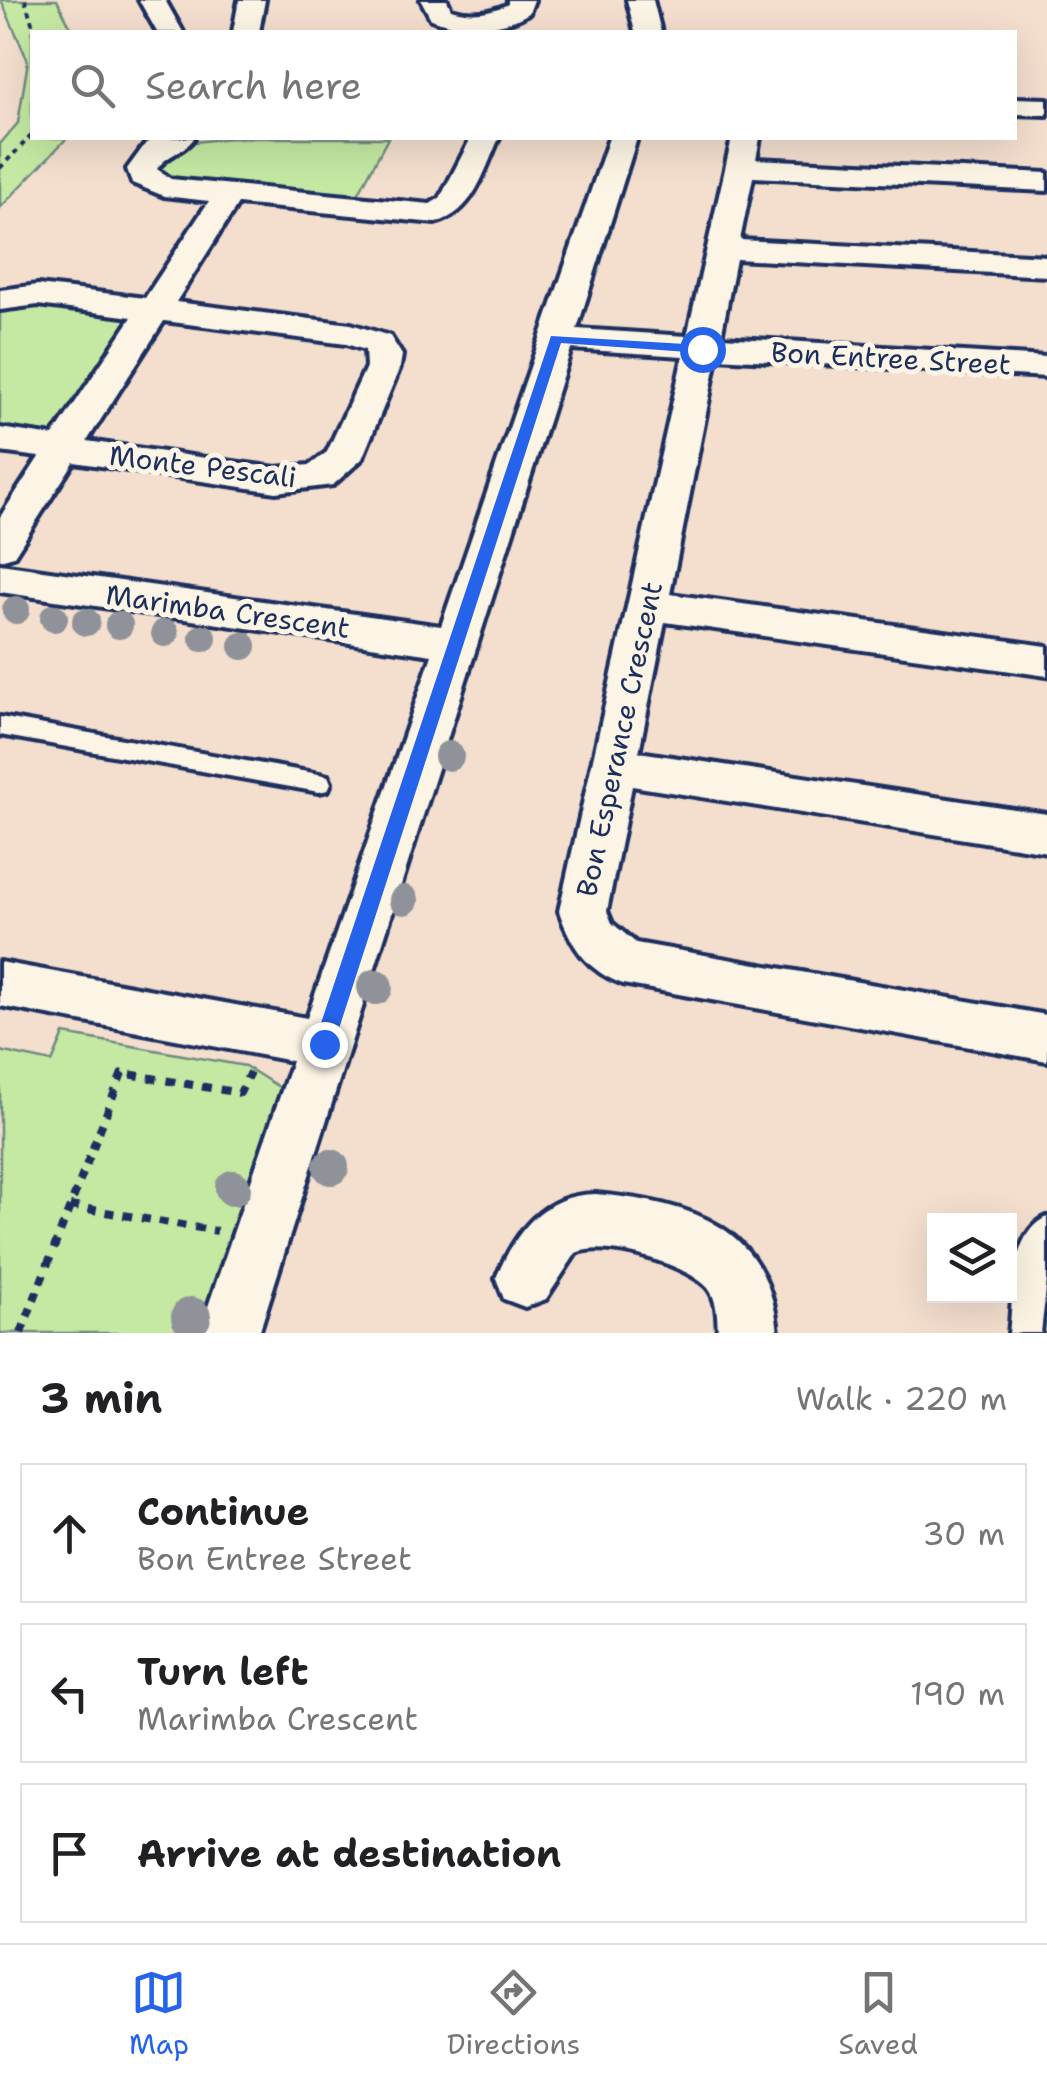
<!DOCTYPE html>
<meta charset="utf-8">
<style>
:root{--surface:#fff;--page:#f2f2f2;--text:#202124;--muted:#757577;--line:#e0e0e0;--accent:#2563eb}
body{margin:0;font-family:"Shantell Sans",sans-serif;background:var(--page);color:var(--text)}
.controls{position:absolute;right:30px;bottom:30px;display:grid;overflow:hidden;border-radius:0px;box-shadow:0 10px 40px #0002}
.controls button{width:90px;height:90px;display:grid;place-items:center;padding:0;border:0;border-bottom:2px solid var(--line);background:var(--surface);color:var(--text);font:50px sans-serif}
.stop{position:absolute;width:30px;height:30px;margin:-22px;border:8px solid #2563eb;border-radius:50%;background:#fff}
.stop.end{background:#2563eb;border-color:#fff;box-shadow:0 2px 10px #0008}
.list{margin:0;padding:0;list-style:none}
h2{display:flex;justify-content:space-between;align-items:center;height:130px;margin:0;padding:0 40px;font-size:42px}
h2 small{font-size:32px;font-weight:400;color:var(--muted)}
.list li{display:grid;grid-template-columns:65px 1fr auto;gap:30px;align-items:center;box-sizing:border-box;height:140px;margin:0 20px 20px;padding:0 20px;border:2px solid var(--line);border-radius:0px}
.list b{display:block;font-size:38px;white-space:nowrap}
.list p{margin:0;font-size:32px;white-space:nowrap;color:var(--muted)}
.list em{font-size:32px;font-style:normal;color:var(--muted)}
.icon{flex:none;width:55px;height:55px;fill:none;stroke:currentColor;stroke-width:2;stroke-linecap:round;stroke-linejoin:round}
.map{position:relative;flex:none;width:1047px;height:1333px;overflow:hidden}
.search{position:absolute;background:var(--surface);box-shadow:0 10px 40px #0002;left:30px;right:30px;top:30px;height:110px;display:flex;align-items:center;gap:25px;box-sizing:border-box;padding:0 35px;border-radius:0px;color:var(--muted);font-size:38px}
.sheet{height:610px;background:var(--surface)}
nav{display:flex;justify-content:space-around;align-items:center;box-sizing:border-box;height:140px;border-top:2px solid var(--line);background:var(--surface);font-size:28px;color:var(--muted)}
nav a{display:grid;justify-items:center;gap:5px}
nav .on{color:var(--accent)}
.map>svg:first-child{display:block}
</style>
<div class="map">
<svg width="1047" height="1333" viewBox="0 0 1047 1333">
<rect width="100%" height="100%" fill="#f4dece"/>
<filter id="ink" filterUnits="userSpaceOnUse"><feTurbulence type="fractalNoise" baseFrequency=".01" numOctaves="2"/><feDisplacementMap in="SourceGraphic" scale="20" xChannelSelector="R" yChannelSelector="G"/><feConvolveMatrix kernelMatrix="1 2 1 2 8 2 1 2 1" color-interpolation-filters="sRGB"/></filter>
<g filter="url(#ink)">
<!-- green -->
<g fill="#c5e9a3" stroke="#708c80" stroke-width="2.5">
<polygon points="1,0 57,0 73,32 32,32 32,138 67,138 0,208 0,144 18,123 28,61"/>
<polygon points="231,138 388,138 354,202 173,182 151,165 185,143"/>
<polygon points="26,302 124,315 130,323 59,430 45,436 0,431 0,308"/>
<polygon points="64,1034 245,1066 282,1089 202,1333 0,1333 0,1051 52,1062"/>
</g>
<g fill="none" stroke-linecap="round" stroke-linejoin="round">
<defs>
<g id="service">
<polygon points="0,717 319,774 328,776 331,783 328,790 319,792 0,735"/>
<path d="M1047 1217V1280L1041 1333H1009C1014 1298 1009 1233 1047 1217Z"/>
</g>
<g id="minor">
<polygon points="139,0 165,0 183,32 157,32"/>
<polygon points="239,0 265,0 259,32 233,32"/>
<path d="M421 0H447L451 9C470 15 490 13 508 4V0H534L529 13C499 31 463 31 431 19Z"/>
<polygon points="627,0 653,0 661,32 635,32"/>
<polygon points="1014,98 1047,99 1047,115 1014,114"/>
<path d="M157 138H194C185 152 167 154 157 169L171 179 430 204 440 198 471 138H499C484 171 474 213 435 223L238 204 176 302 351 324 390 336 402 355 400 367 362 459 333 485 276 492 74 462 14 556 0 560V517L39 457 0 452V428L53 436 132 317 38 305 0 310V290L38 285 145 298 209 201 164 196 132 183 127 169 146 143ZM164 321 346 344 365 350 366 367 327 452 310 465 276 468 87 441Z"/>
<path d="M609 138H637L577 329 687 336 732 138H760L756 159 1047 173V191L753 177 740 240 1047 256V276L736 259 721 337 1047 357V377L717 358 670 594 1047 646V676L665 622 639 752 1047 814V852L632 786 607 911 612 923 636 943 1047 1015V1061L623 984C587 971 571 946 559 911L683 356 571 349 259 1333H199L292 1061 0 1006V962L307 1018 432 655 0 592V564L441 626Z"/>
<path d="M596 1194C692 1203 768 1225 778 1333H718C717 1317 718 1301 708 1288 687 1264 604 1240 576 1253L546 1299 525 1307 504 1299 496 1278C515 1233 542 1194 596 1194Z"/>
</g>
</defs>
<!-- service casing -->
<use href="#service" stroke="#1b2f5e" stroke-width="8"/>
<!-- minor casing -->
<use href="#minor" stroke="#1b2f5e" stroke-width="8"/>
<!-- path-far1 -->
<g stroke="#1b2f5e" stroke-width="4" stroke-dasharray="5 5" stroke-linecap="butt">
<polyline points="25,0 35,32"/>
<polyline points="0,168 32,135"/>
</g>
<!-- path -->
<g stroke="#1b2f5e" stroke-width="8" stroke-dasharray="9 9" stroke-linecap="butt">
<polyline points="70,1206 217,1231"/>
<polyline points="21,1333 122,1073 240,1093 250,1072"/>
</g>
<!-- service -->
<use href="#service" fill="#fcf5e5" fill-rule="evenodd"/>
<!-- minor -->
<use href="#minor" fill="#fcf5e5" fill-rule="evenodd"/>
</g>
<!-- trees -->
<g fill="#8f9298">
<circle cx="16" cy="610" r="14"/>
<circle cx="54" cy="618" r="14"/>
<circle cx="86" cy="622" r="14"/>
<circle cx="119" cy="625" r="14"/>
<circle cx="165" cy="633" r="14"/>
<circle cx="203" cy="638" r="14"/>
<circle cx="243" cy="646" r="14"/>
<circle cx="449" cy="756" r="15"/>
<circle cx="404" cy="900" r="15"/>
<circle cx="375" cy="987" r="18"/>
<circle cx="331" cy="1167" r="18"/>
<circle cx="233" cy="1188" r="18"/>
<circle cx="191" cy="1317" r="20"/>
</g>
</g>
<!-- route -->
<polygon fill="#2563eb" points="551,336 702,345 709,349 702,353 561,343 334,1044 324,1052 314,1044"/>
<g text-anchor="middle" stroke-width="10" stroke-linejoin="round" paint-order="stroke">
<!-- street labels -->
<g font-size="28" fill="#1b2f5e" stroke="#fcf5e5">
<text transform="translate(891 358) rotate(3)" y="10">Bon Entree Street</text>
<text transform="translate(203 466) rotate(7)" y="10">Monte Pescali</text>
<text transform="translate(228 611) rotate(8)" y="10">Marimba Crescent</text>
<text transform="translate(619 739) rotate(-78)" y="10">Bon Esperance Crescent</text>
</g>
</g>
</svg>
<div class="controls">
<button><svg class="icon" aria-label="layers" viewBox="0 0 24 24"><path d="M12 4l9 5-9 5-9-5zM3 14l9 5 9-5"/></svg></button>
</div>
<div class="stop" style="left:702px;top:349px"></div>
<div class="stop end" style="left:324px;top:1044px"></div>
<div class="search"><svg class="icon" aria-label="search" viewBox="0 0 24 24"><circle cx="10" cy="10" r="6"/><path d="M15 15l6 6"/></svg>Search here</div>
</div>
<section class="sheet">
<h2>3 min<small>Walk · 220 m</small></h2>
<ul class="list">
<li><svg class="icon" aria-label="ahead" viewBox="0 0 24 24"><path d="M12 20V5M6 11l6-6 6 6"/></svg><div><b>Continue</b><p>Bon Entree Street</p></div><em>30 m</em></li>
<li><svg class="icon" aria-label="left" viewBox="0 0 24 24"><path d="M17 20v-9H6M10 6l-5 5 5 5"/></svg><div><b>Turn left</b><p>Marimba Crescent</p></div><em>190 m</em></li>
<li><svg class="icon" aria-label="arrive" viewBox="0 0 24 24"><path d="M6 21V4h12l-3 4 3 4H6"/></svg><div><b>Arrive at destination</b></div></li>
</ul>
</section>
<nav>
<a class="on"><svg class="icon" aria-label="map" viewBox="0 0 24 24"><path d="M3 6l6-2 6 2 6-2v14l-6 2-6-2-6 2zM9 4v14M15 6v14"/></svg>Map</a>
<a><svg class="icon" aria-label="directions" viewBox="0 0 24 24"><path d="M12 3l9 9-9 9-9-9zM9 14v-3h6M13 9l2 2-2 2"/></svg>Directions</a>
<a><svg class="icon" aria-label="saved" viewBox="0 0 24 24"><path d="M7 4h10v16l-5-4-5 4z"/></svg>Saved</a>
</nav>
